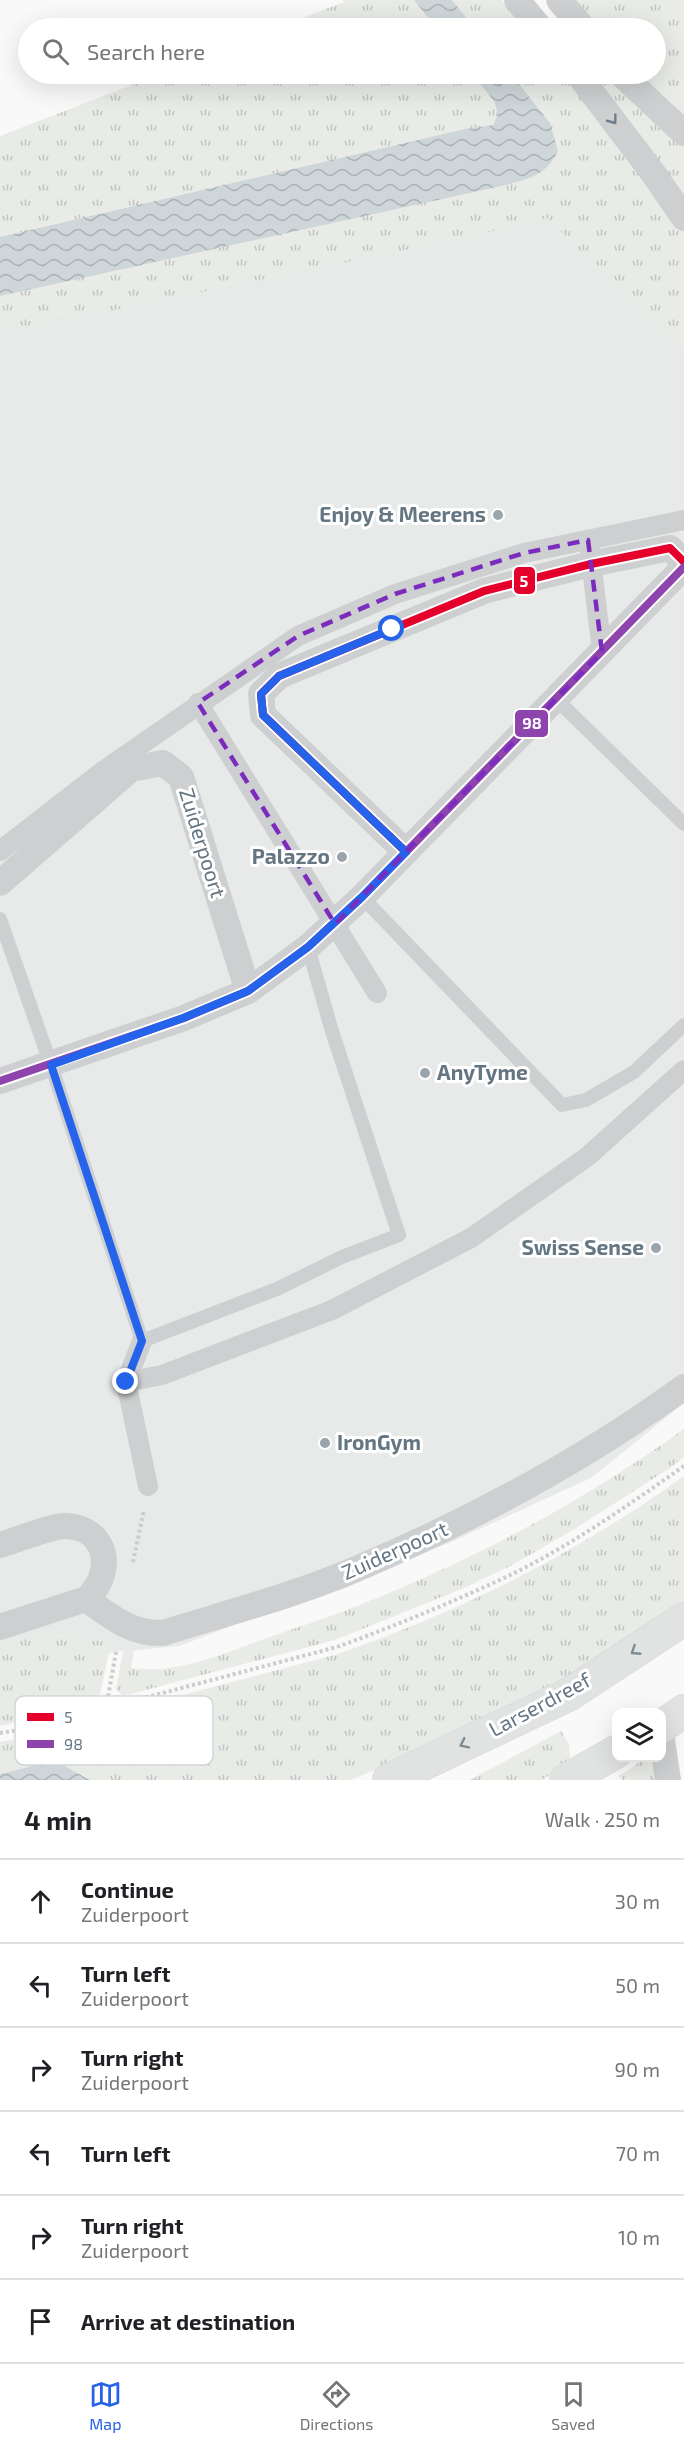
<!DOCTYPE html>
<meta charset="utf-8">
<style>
:root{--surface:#fff;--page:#f6f6f6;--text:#202124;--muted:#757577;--line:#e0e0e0;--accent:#2563eb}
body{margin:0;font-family:"Exo 2",sans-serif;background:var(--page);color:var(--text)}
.controls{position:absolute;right:18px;bottom:18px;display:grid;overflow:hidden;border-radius:12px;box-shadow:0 6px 24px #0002}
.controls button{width:54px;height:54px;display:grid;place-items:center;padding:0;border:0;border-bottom:2px solid var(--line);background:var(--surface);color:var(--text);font:30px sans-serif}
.stop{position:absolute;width:18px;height:18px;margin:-14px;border:4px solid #2563eb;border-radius:50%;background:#fff}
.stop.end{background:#2563eb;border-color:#fff;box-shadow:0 2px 6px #0008}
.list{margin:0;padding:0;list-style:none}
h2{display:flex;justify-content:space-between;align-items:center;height:78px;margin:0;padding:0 24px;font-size:26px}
h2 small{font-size:20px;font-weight:400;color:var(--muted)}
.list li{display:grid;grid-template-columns:39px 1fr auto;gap:18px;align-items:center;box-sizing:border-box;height:84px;padding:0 24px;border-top:2px solid var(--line)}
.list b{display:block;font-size:22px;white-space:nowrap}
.list p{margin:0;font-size:20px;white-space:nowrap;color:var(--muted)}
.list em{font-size:20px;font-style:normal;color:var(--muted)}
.icon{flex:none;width:33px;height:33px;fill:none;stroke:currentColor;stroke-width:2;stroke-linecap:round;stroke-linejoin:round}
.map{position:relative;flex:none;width:684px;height:1780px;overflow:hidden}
.search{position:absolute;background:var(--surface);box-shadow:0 6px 24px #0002;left:18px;right:18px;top:18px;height:66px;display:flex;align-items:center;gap:15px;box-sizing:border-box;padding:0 21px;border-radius:33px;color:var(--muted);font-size:22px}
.sheet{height:582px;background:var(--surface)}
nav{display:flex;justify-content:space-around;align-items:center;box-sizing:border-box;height:84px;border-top:2px solid var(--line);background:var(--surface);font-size:16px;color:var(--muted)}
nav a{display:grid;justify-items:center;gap:3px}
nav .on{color:var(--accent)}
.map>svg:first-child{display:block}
</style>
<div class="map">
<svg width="684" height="1780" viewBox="0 0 684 1780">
<defs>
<pattern id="grass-tufts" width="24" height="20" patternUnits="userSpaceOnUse" patternTransform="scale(1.5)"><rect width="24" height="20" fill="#e8ebe6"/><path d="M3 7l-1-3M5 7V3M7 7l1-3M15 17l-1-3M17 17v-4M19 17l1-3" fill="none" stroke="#c0c3c0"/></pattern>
<pattern id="water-waves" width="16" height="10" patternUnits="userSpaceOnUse" patternTransform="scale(1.5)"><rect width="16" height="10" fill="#ced6d9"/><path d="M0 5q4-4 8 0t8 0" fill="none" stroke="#abb2b5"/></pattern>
</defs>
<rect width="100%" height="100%" fill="#f9f9f9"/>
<!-- built -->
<polygon fill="#e8e9e9" points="588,196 684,310 684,1403 591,1478 449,1543 179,1646 0,1663 0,308"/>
<!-- grass -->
<g fill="url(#grass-tufts)">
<polygon points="343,0 414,0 436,28 276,28 344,2"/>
<polygon points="452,0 502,0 525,28 475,28"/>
<polygon points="567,0 684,0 684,121 635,74 656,74 656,28 592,28"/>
<polygon points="160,74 472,74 494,101 498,114 493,125 465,129 0,237 0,136"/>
<polygon points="511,74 561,74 640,169 684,232 684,352 547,218 473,236 95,314 23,327 0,323 0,296 4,295 526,179 550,123"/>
<polygon points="595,74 608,74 684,143 684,203"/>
<path d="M684 1429V1457L670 1468 573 1530 512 1565 464 1588 335 1640 123 1696 116 1689 124 1647 134 1651 131 1668C177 1675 225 1653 267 1638 297 1627 328 1618 357 1606 472 1561 584 1501 684 1429Z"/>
<path d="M684 1476V1604L593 1665 395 1762 350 1780H90L83 1775 30 1766 0 1774V1742L16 1739 338 1654C462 1611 577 1553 684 1476Z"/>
<polygon points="41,1631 111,1643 99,1698 95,1703 0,1726 0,1645"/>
<polygon points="561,1731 569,1744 570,1758 567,1764 542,1780 470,1780"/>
<polygon points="646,1758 653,1758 653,1768 658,1780 623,1780 619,1776"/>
</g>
<!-- water -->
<g fill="url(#water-waves)">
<polygon points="414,0 452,0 475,28 436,28"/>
<path d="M472 74H511L550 123 558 151C545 178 524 180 497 187L0 296V237L465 129 493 125 498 114 494 101Z"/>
<polygon points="47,1762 61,1764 90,1780 0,1780 0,1774"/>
</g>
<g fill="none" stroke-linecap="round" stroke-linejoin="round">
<defs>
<g id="secondary">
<polyline points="662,1726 684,1711"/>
<polyline points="389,1780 568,1695 684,1619"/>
<polyline points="566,1780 616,1752"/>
</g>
</defs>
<!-- secondary casing -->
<use href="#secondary" stroke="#d5d6d7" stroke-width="34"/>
<!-- path -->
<g stroke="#cbcccd" stroke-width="4" stroke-dasharray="3 3" stroke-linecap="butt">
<polyline points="133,1562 144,1510"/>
<polyline points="106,1708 116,1652"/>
<path d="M0 1733 26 1729 337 1647C394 1626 451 1603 506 1577 569 1547 627 1506 684 1466"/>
</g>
<!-- service -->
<g stroke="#cecfd0" stroke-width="14">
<polyline points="556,699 684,824"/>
<polyline points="362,897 562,1105 586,1100 634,1072 684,1025"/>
<polyline points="0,919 51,1065 142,1341 277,1289 342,1257 399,1235 331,1028 308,947"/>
</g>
<!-- pedestrian -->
<g stroke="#cecfd0" stroke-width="20">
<polyline points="590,551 602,652"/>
<polyline points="198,703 377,993"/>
<polyline points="0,851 103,771 298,636 395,594 524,553 684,520"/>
<polyline points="142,1341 126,1382 148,1486"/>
<polyline points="126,1382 162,1375 332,1310 471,1238 587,1157 684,1070"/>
</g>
<!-- minor -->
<g stroke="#cecfd0" stroke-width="26">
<polyline points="517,0 540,28"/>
<polyline points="559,0 583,28"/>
<polyline points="578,74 653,173 684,218"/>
<polyline points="621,74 684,133"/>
<polyline points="406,852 263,715 261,694 279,676 484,591 591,564 670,548 684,562"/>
<polyline points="0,883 131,769 163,763 181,777 248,991"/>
<polyline points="0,1081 184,1018 248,991 308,947 362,897 684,567"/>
<path d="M0 1545C15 1541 53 1525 66 1526 109 1528 115 1574 86 1599L0 1627"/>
<path d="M86 1599C111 1617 131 1634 163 1633 227 1613 292 1596 354 1570 470 1521 582 1461 684 1387"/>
<polyline points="662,1740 668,1780"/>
</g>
<!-- secondary -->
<use href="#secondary" stroke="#e1e2e2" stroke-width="33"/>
<defs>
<polyline id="bus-1" points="406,852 263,715 261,694 279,676 484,591 591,564 670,548 684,562"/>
<polyline id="bus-2" points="0,1081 184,1018 248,991 308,947 362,897 684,567"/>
</defs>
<!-- bus-1 casing -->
<use href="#bus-1" stroke="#fff" stroke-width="12"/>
<!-- bus-2 casing -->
<use href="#bus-2" stroke="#fff" stroke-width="12"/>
<!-- bus-1 -->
<use href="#bus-1" stroke="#e4002b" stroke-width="8"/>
<!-- bus-2 -->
<use href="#bus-2" stroke="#8e44ad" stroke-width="8"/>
</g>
<!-- one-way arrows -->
<defs><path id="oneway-chevron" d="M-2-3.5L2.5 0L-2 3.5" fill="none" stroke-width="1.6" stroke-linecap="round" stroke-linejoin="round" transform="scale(1.5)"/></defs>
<use stroke="#707f8b" href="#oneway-chevron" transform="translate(613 120) rotate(53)"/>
<g stroke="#7e8c96">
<use href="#oneway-chevron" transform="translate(635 1651) rotate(147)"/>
<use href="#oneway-chevron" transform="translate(464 1744) rotate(154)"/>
</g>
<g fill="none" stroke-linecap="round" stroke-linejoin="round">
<!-- route -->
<polyline stroke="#2563eb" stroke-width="8" points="126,1382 142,1341 51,1065 183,1018 248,991 308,947 362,897 406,852 263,715 261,694 279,676 392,629"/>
</g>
<!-- marked area -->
<path fill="none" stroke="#7b2cbf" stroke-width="4.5" stroke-dasharray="12 8" stroke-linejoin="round" d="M588 540 602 652 335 924 198 703 298 636 395 594 524 553Z"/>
<!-- markers -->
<g fill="#99a4ac" stroke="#fff" stroke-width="2">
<circle cx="498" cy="515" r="6"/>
<circle cx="342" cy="857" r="6"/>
<circle cx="425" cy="1073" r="6"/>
<circle cx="656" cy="1248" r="6"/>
<circle cx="325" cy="1443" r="6"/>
</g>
<g text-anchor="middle" stroke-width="6" stroke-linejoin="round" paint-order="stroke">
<!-- poi labels -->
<g font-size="21" font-weight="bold" fill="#657683" stroke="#fff" text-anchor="end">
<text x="486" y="522">Enjoy &amp; Meerens</text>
<text x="330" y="864">Palazzo</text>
<text x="437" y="1080" text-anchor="start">AnyTyme</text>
<text x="644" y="1255">Swiss Sense</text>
<text x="337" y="1450" text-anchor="start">IronGym</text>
</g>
<!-- street labels -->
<g font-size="21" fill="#657683" stroke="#fff">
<text transform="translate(202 843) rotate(73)" y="7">Zuiderpoort</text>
<text transform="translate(395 1551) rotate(-24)" y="7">Zuiderpoort</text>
<text transform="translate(540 1705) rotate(-28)" y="7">Larserdreef</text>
</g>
</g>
<!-- legend -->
<rect x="15" y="1696" width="198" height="69" rx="9" fill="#fff" stroke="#d1d6da" stroke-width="1.5"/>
<rect x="27" y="1713" width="27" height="8" fill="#e4002b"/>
<rect x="27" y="1740" width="27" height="8" fill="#8e44ad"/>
<g font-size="16" fill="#657683">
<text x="64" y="1723">5</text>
<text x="64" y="1750">98</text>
</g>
<g stroke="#fff" stroke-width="2">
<rect x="513" y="566" width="23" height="29" rx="6" fill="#e4002b"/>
<rect x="514" y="709" width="35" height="29" rx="6" fill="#8e44ad"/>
</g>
<g font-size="16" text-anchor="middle" font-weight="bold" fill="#fff">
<text x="524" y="587">5</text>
<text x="532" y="729">98</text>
</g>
</svg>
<div class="controls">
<button><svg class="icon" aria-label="layers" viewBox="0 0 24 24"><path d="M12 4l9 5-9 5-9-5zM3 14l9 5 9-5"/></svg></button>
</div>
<div class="stop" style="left:392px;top:629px"></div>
<div class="stop end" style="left:126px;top:1382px"></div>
<div class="search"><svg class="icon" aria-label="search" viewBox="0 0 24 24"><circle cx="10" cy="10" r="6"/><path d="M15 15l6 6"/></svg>Search here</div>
</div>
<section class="sheet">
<h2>4 min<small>Walk · 250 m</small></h2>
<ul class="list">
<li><svg class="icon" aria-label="ahead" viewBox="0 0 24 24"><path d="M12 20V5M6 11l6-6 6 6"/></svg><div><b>Continue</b><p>Zuiderpoort</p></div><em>30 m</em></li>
<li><svg class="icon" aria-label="left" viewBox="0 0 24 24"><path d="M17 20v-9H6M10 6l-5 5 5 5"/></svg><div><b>Turn left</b><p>Zuiderpoort</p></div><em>50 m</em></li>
<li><svg class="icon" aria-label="right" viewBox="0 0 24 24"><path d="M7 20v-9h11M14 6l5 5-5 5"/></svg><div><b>Turn right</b><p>Zuiderpoort</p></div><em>90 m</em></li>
<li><svg class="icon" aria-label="left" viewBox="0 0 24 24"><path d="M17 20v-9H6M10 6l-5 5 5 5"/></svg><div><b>Turn left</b></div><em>70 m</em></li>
<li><svg class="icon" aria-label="right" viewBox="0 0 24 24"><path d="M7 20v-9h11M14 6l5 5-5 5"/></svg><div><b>Turn right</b><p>Zuiderpoort</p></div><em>10 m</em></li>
<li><svg class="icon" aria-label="arrive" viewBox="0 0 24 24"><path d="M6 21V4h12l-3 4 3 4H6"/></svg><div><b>Arrive at destination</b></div></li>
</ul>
</section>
<nav>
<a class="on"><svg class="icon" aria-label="map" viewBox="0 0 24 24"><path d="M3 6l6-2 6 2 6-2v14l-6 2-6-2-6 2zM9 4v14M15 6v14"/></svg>Map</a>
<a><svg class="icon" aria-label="directions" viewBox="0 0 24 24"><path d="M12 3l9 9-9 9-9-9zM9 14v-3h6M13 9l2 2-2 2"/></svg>Directions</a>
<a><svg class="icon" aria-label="saved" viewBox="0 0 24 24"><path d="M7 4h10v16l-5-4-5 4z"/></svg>Saved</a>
</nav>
